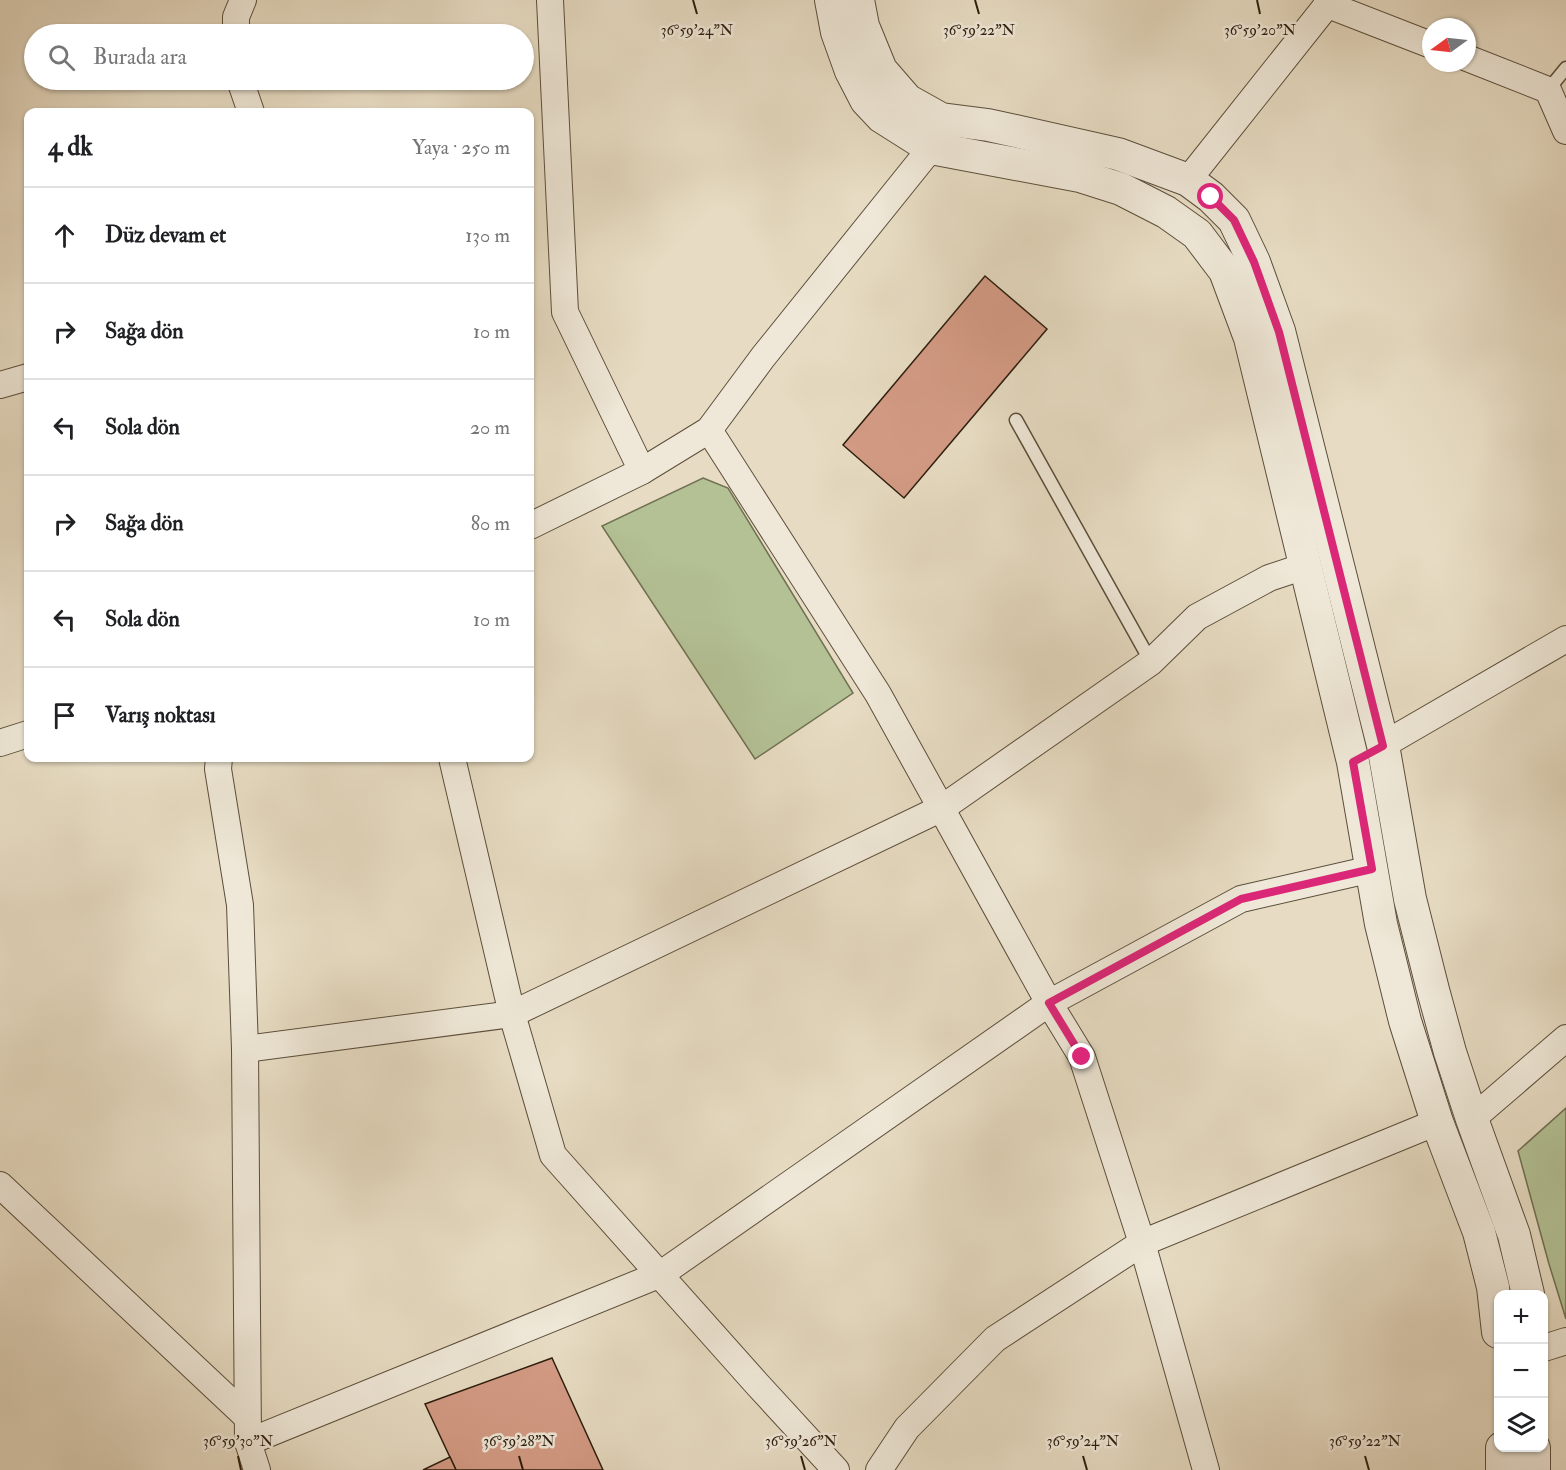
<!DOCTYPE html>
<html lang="tr">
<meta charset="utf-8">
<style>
:root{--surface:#fff;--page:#f6f6f6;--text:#202124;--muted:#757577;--line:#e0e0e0}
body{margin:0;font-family:"IM FELL Double Pica",serif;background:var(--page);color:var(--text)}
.controls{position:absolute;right:18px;bottom:18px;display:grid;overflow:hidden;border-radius:12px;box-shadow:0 2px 4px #0004}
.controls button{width:54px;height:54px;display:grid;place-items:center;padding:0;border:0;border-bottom:2px solid var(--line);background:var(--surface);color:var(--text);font:30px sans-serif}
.compass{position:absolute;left:1422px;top:18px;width:54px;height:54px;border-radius:50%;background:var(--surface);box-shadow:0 2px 4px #0004;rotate:255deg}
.stop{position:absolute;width:18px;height:18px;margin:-14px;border:4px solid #db2777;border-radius:50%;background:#fff}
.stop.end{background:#db2777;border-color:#fff;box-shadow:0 2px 6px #0008}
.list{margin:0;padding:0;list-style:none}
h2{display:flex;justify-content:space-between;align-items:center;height:78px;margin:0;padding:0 24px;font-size:26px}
h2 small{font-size:20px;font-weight:400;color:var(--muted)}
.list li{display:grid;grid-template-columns:39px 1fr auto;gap:18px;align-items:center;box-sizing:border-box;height:96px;padding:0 24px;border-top:2px solid var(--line)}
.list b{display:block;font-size:22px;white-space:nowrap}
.list em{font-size:20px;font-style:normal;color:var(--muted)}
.icon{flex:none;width:33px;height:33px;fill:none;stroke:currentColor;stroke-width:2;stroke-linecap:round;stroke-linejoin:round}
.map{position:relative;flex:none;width:1566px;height:1470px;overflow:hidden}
.search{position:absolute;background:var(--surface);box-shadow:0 2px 4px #0004;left:24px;top:24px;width:510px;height:66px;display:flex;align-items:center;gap:15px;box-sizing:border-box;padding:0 21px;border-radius:33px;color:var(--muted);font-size:22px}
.panel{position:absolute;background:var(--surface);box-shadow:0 2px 4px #0004;left:24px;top:108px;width:510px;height:654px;border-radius:12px}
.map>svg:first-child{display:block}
</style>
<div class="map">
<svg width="1566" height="1470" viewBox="0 0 1566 1470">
<rect width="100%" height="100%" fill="#e7dcc3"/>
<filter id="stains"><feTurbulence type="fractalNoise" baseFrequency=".00333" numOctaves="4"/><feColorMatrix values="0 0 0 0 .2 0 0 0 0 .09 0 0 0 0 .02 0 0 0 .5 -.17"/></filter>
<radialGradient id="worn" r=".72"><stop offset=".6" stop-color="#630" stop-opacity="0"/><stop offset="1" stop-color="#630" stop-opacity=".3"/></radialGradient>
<!-- green -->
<g fill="#b3c195" stroke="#707052" stroke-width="1.5">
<polygon points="703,478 728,488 853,693 755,759 602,526"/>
<polygon points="1566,1108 1566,1319 1549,1264 1518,1151"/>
</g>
<!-- building -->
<g fill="#d49b85" stroke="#2d1e0e" stroke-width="1.5">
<polygon points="985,276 1047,329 904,498 843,445"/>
<polygon points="552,1358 603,1470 456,1470 425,1404"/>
<polygon points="450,1457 456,1470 423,1470"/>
</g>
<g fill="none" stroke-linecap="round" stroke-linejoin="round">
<defs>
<g id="service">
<polyline points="1548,90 1566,68"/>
<polyline points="1016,420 1151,662"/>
</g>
<g id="minor">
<polyline points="550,0 565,312 642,471"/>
<polyline points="1327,0 1328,5 1431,45"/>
<polyline points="236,34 236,17 243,0"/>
<polyline points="1467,58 1548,90 1566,131"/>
<polyline points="240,80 251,112"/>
<polyline points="1188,180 1331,0"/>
<polyline points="0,385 28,377"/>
<polyline points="709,430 878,694 1049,1003 1082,1057 1142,1243 1206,1470"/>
<polyline points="530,526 642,471 709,430 763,357 931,148"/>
<polyline points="0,743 28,734"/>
<polyline points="1383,745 1566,639"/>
<polyline points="219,758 218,769 240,905 245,1049 248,1442 257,1470"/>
<polyline points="452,758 512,1014 553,1155 757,1384 836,1470"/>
<polyline points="245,1049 512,1014 942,808 1151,662 1197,617 1269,578 1305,566"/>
<polyline points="1472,1119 1566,1038"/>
<polyline points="0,1185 247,1417"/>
<polyline points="1544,1348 1566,1341"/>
<polyline points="248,1442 661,1274 1049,1003 1241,899 1372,869"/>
<polyline points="879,1470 907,1428 995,1339 1142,1243 1437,1122"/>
</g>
<g id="tertiary">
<polyline points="831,0 837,32 851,71 866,100 882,117 931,148 1080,176 1121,189 1166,212 1197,234 1225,271 1250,338 1353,762 1381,924 1405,1021 1437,1122 1479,1232 1493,1287 1498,1332"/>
<polyline points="858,0 863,26 881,70 907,100 941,119 988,125 1118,154 1188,180 1211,197 1234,220 1254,262 1279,331 1383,745 1410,899 1433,990 1450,1052 1472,1119 1514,1235 1528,1294"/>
<polyline points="1534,1448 1534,1470"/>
<polyline points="1502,1470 1502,1448"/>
</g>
</defs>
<!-- service casing -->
<use href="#service" stroke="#5c4e3b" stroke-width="15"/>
<!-- minor casing -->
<use href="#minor" stroke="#5c4e3b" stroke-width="28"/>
<!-- tertiary casing -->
<use href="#tertiary" stroke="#5c4e3b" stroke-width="34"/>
<!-- service -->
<use href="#service" stroke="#efe8d8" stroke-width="12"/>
<!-- minor -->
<use href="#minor" stroke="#efe8d8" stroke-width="26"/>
<!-- tertiary -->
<use href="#tertiary" stroke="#efe8d8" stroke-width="32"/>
</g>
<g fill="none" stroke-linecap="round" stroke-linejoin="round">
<!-- route -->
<polyline stroke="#db2777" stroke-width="8" points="1082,1057 1049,1003 1241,899 1372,869 1353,762 1383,746 1279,332 1254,262 1234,220 1211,197"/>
</g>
<!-- ticks -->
<path fill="none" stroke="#2d1e0e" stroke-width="2" d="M693 0 697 14M975 0 979 14M1257 0 1260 14M238 1456 241 1470M519 1456 523 1470M801 1456 805 1470M1083 1456 1087 1470M1365 1456 1369 1470"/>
<g font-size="15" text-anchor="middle" fill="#2d1e0e" stroke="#efe8d8" stroke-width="5" stroke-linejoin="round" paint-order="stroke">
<text x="697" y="35">36°59'24"N</text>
<text x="979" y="35">36°59'22"N</text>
<text x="1260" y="35">36°59'20"N</text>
<text x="238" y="1446">36°59'30"N</text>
<text x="519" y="1446">36°59'28"N</text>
<text x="801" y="1446">36°59'26"N</text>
<text x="1083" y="1446">36°59'24"N</text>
<text x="1365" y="1446">36°59'22"N</text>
</g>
<rect width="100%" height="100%" filter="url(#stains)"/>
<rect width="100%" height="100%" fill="url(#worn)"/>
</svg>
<div class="controls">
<button>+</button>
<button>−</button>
<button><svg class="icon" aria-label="layers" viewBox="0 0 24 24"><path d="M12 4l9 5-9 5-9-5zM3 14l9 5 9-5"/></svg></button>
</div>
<svg class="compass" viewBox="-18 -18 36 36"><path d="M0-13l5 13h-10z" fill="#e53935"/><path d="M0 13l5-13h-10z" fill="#757577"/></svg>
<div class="stop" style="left:1211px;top:197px"></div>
<div class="stop end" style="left:1082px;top:1057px"></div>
<div class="search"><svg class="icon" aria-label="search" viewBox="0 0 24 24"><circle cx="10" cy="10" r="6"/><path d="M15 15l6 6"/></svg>Burada ara</div>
<section class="panel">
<h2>4 dk<small>Yaya · 250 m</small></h2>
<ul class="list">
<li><svg class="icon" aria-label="ahead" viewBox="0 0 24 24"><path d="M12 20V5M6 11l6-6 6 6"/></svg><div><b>Düz devam et</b></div><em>130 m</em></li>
<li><svg class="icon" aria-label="right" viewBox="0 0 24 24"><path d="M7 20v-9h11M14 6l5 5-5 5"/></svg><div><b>Sağa dön</b></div><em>10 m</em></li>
<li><svg class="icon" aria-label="left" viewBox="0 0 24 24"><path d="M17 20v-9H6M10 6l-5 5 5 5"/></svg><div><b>Sola dön</b></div><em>20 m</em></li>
<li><svg class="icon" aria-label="right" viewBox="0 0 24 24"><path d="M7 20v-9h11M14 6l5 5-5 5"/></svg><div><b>Sağa dön</b></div><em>80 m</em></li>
<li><svg class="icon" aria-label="left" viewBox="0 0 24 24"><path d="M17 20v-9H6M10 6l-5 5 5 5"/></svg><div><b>Sola dön</b></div><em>10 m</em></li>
<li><svg class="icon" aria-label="arrive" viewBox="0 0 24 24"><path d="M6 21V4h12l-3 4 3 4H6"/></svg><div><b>Varış noktası</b></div></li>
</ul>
</section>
</div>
